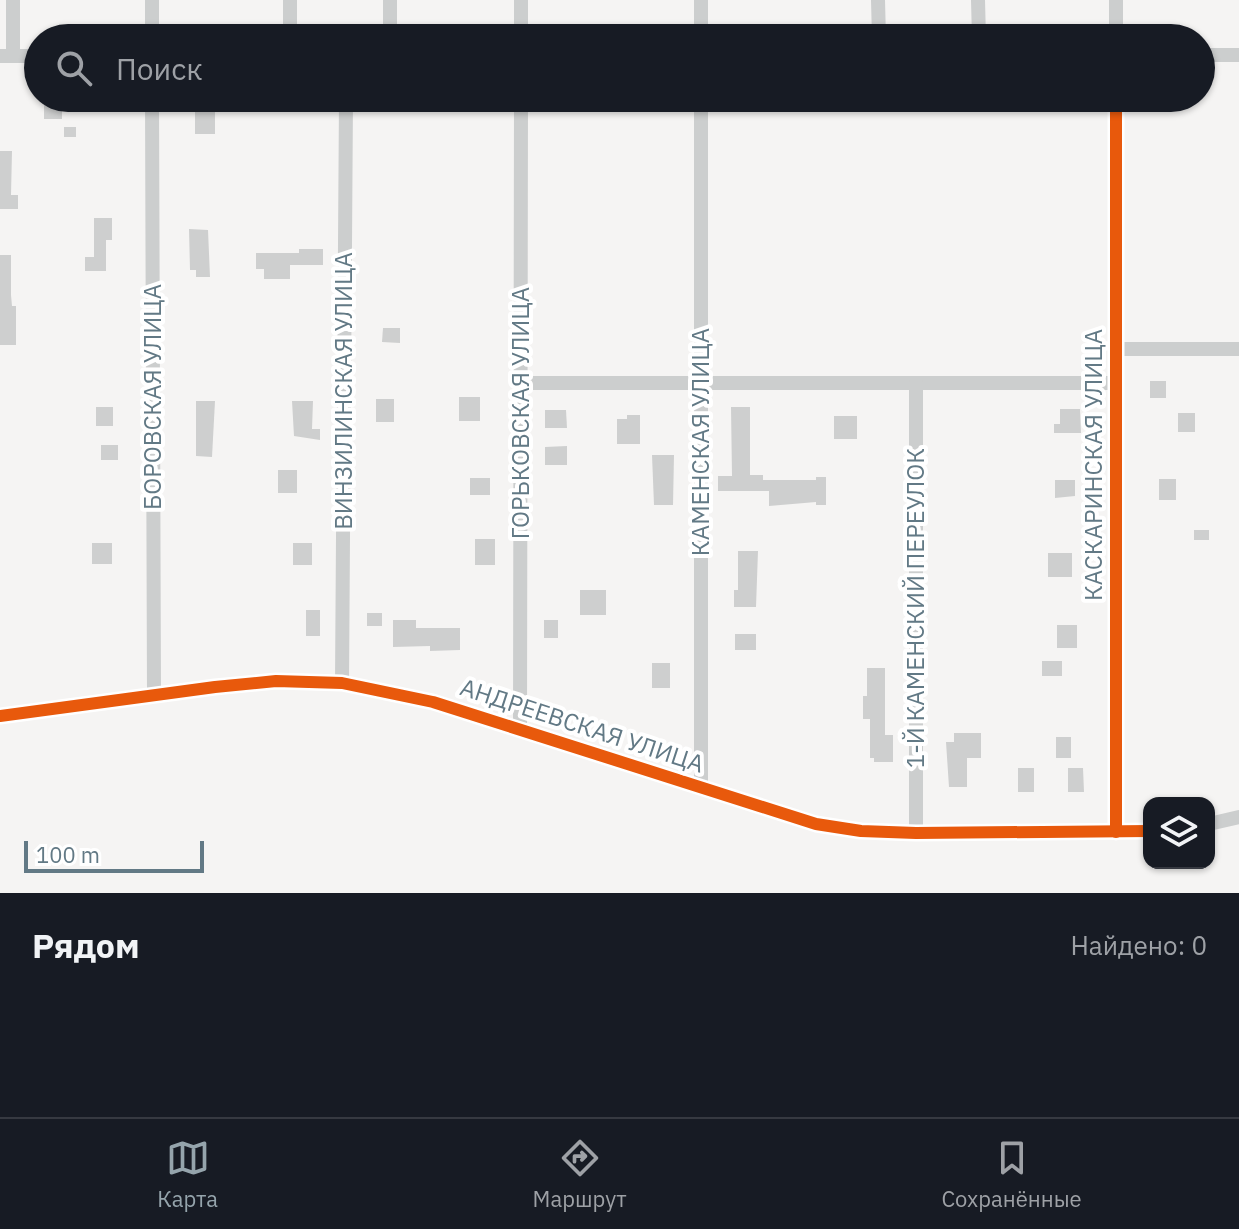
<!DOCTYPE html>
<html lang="ru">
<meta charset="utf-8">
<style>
:root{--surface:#171b24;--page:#20242c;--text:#f1f3f6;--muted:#9ea1a6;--line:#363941;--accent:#95a4ac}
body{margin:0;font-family:"IBM Plex Sans",sans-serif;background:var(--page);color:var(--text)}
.controls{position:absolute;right:24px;bottom:24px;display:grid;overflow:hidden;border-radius:16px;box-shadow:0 2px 6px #0004}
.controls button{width:72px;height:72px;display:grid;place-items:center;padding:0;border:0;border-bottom:2px solid var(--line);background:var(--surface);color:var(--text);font:40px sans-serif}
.scale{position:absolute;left:24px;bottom:20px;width:180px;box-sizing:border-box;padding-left:8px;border:4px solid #627985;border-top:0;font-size:22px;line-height:28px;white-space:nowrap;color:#627985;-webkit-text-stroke:6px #fff;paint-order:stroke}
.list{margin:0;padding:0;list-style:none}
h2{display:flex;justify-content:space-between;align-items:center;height:104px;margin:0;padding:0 32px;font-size:34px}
h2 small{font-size:26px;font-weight:400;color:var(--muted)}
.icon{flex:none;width:44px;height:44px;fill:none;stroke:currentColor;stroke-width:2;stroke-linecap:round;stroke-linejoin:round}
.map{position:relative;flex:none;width:1239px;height:893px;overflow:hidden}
.search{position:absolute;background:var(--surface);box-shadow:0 2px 6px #0004;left:24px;right:24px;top:24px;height:88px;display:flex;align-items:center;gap:20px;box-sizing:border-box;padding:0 28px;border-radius:44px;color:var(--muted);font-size:30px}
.sheet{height:224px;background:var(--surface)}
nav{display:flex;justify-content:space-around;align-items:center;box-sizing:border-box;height:112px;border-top:2px solid var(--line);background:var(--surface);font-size:22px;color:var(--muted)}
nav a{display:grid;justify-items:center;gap:4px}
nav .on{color:var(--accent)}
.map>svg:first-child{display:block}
</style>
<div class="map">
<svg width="1239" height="893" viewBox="0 0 1239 893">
<rect width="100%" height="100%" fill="#f5f4f3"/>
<!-- building -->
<g fill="#cecfcf">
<rect x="44" y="103" width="18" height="16"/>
<rect x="195" y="111" width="20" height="23"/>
<rect x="64" y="127" width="12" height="10"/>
<polygon points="0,151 12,151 11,195 18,195 18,209 0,209"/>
<polygon points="94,218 112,218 112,240 106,240 106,271 85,271 85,257 94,257"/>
<polygon points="189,229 208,230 210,277 196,277 196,270 190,270"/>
<polygon points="299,249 323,249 323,265 290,265 290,279 264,279 264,269 256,269 256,253 299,253"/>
<polygon points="0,255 11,255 11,295 12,306 16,306 16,345 0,345"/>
<polygon points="383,328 400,328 400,343 382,342"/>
<rect x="1150" y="381" width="16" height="17"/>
<rect x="459" y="397" width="21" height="24"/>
<rect x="376" y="399" width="18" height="23"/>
<polygon points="196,401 215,401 212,457 196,456"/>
<polygon points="292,401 313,401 312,429 320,429 320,440 294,436"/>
<rect x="96" y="407" width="17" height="19"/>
<polygon points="731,407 750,407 750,475 763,475 763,480 816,480 816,477 826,477 826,505 816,505 816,502 769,506 769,491 718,491 718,476 732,476"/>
<polygon points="1060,409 1080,409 1081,433 1054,433 1054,424 1060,424"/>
<polygon points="545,410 566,410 567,428 545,428"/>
<rect x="1178" y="413" width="17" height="19"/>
<polygon points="627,415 640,415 640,444 617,444 617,419 627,419"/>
<rect x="834" y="416" width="23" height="23"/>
<rect x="101" y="445" width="17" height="15"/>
<polygon points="567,446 567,465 545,465 545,447"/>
<polygon points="652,455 674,455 673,505 654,505"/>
<rect x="278" y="470" width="19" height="23"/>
<rect x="470" y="478" width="20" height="17"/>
<rect x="1159" y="479" width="17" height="21"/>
<polygon points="1055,480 1075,480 1075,496 1055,498"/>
<rect x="1194" y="530" width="15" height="10"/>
<rect x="475" y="539" width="20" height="26"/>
<rect x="92" y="543" width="20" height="21"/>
<rect x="293" y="543" width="19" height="22"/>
<polygon points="738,551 758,551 756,607 734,607 734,590 738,590"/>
<rect x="1048" y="553" width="24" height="24"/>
<rect x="580" y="590" width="26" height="25"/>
<rect x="306" y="610" width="14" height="26"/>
<rect x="367" y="613" width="15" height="13"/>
<polygon points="393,620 416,620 416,628 460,628 460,650 430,651 430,646 393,647"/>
<rect x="544" y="620" width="14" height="18"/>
<rect x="1057" y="625" width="20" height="23"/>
<rect x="735" y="634" width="21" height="16"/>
<rect x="1042" y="661" width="20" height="15"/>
<rect x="652" y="663" width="18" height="25"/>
<polygon points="867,668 885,668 885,735 893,735 893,762 874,762 874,758 870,758 870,719 863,719 863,696 867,696"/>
<polygon points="954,733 981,733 981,758 967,758 967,787 949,787 946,742 954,742"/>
<rect x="1056" y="737" width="15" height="21"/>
<rect x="1018" y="768" width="16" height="24"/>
<polygon points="1068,768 1083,768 1084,792 1068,792"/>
</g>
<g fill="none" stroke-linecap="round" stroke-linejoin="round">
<!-- minor -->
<g stroke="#cccece" stroke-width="14">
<polyline points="13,0 13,56"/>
<polyline points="152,0 152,38"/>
<polyline points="290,0 290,38"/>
<polyline points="390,0 390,38"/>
<polyline points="521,0 521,38"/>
<polyline points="701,0 701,38"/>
<polyline points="878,0 879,38"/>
<polyline points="978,0 979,38"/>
<polyline points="1116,0 1116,38"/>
<polyline points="1201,55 1239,55"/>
<polyline points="0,56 38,56"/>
<polyline points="152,98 154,695"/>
<polyline points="1116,349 1239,349"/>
<polyline points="521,383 1116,383"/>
<polyline points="342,683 346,98"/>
<polyline points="0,716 215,687 276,681 342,683 433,702 816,824 861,831 916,833 1149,831"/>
<polyline points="520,729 521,98"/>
<polyline points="701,786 701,98"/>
<polyline points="1209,824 1239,817"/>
<polyline points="1116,832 1116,98"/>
<polyline points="916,833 916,383"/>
</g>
<defs>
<g id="cycleway">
<polyline points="0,716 215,687 276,681 342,683 433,702 816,824 861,831 916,833 1149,831"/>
<polyline points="1116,832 1116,98"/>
</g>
</defs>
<!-- cycleway casing -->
<use href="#cycleway" stroke="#fff" stroke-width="17"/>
<!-- cycleway -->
<use href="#cycleway" stroke="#e8590c" stroke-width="12"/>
</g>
<g text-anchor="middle" stroke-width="8" stroke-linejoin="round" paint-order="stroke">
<!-- street labels -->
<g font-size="24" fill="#627985" stroke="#fff">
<text transform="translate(344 391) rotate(-90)" y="8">ВИНЗИЛИНСКАЯ УЛИЦА</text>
<text transform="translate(153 397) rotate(-90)" y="8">БОРОВСКАЯ УЛИЦА</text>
<text transform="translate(521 413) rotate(-90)" y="8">ГОРЬКОВСКАЯ УЛИЦА</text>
<text transform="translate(701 442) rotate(-90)" y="8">КАМЕНСКАЯ УЛИЦА</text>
<text transform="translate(1094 465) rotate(-90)" y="8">КАСКАРИНСКАЯ УЛИЦА</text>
<text transform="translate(916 608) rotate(-90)" y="8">1-Й КАМЕНСКИЙ ПЕРЕУЛОК</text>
<text transform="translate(582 726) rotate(18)" y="8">АНДРЕЕВСКАЯ УЛИЦА</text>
</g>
</g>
</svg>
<div class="controls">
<button><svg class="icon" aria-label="layers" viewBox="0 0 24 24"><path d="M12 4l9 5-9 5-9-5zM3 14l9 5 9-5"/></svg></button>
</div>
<div class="scale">100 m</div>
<div class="search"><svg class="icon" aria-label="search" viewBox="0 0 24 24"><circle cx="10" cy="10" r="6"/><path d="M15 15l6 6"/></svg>Поиск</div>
</div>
<section class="sheet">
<h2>Рядом<small>Найдено: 0</small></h2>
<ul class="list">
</ul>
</section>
<nav>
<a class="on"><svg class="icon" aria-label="map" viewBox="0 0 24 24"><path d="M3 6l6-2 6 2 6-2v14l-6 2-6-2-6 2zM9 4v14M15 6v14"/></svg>Карта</a>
<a><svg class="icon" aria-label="directions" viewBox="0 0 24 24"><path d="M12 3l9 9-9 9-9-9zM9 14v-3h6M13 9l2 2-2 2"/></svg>Маршрут</a>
<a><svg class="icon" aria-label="saved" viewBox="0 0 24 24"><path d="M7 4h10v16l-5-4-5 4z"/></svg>Сохранённые</a>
</nav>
